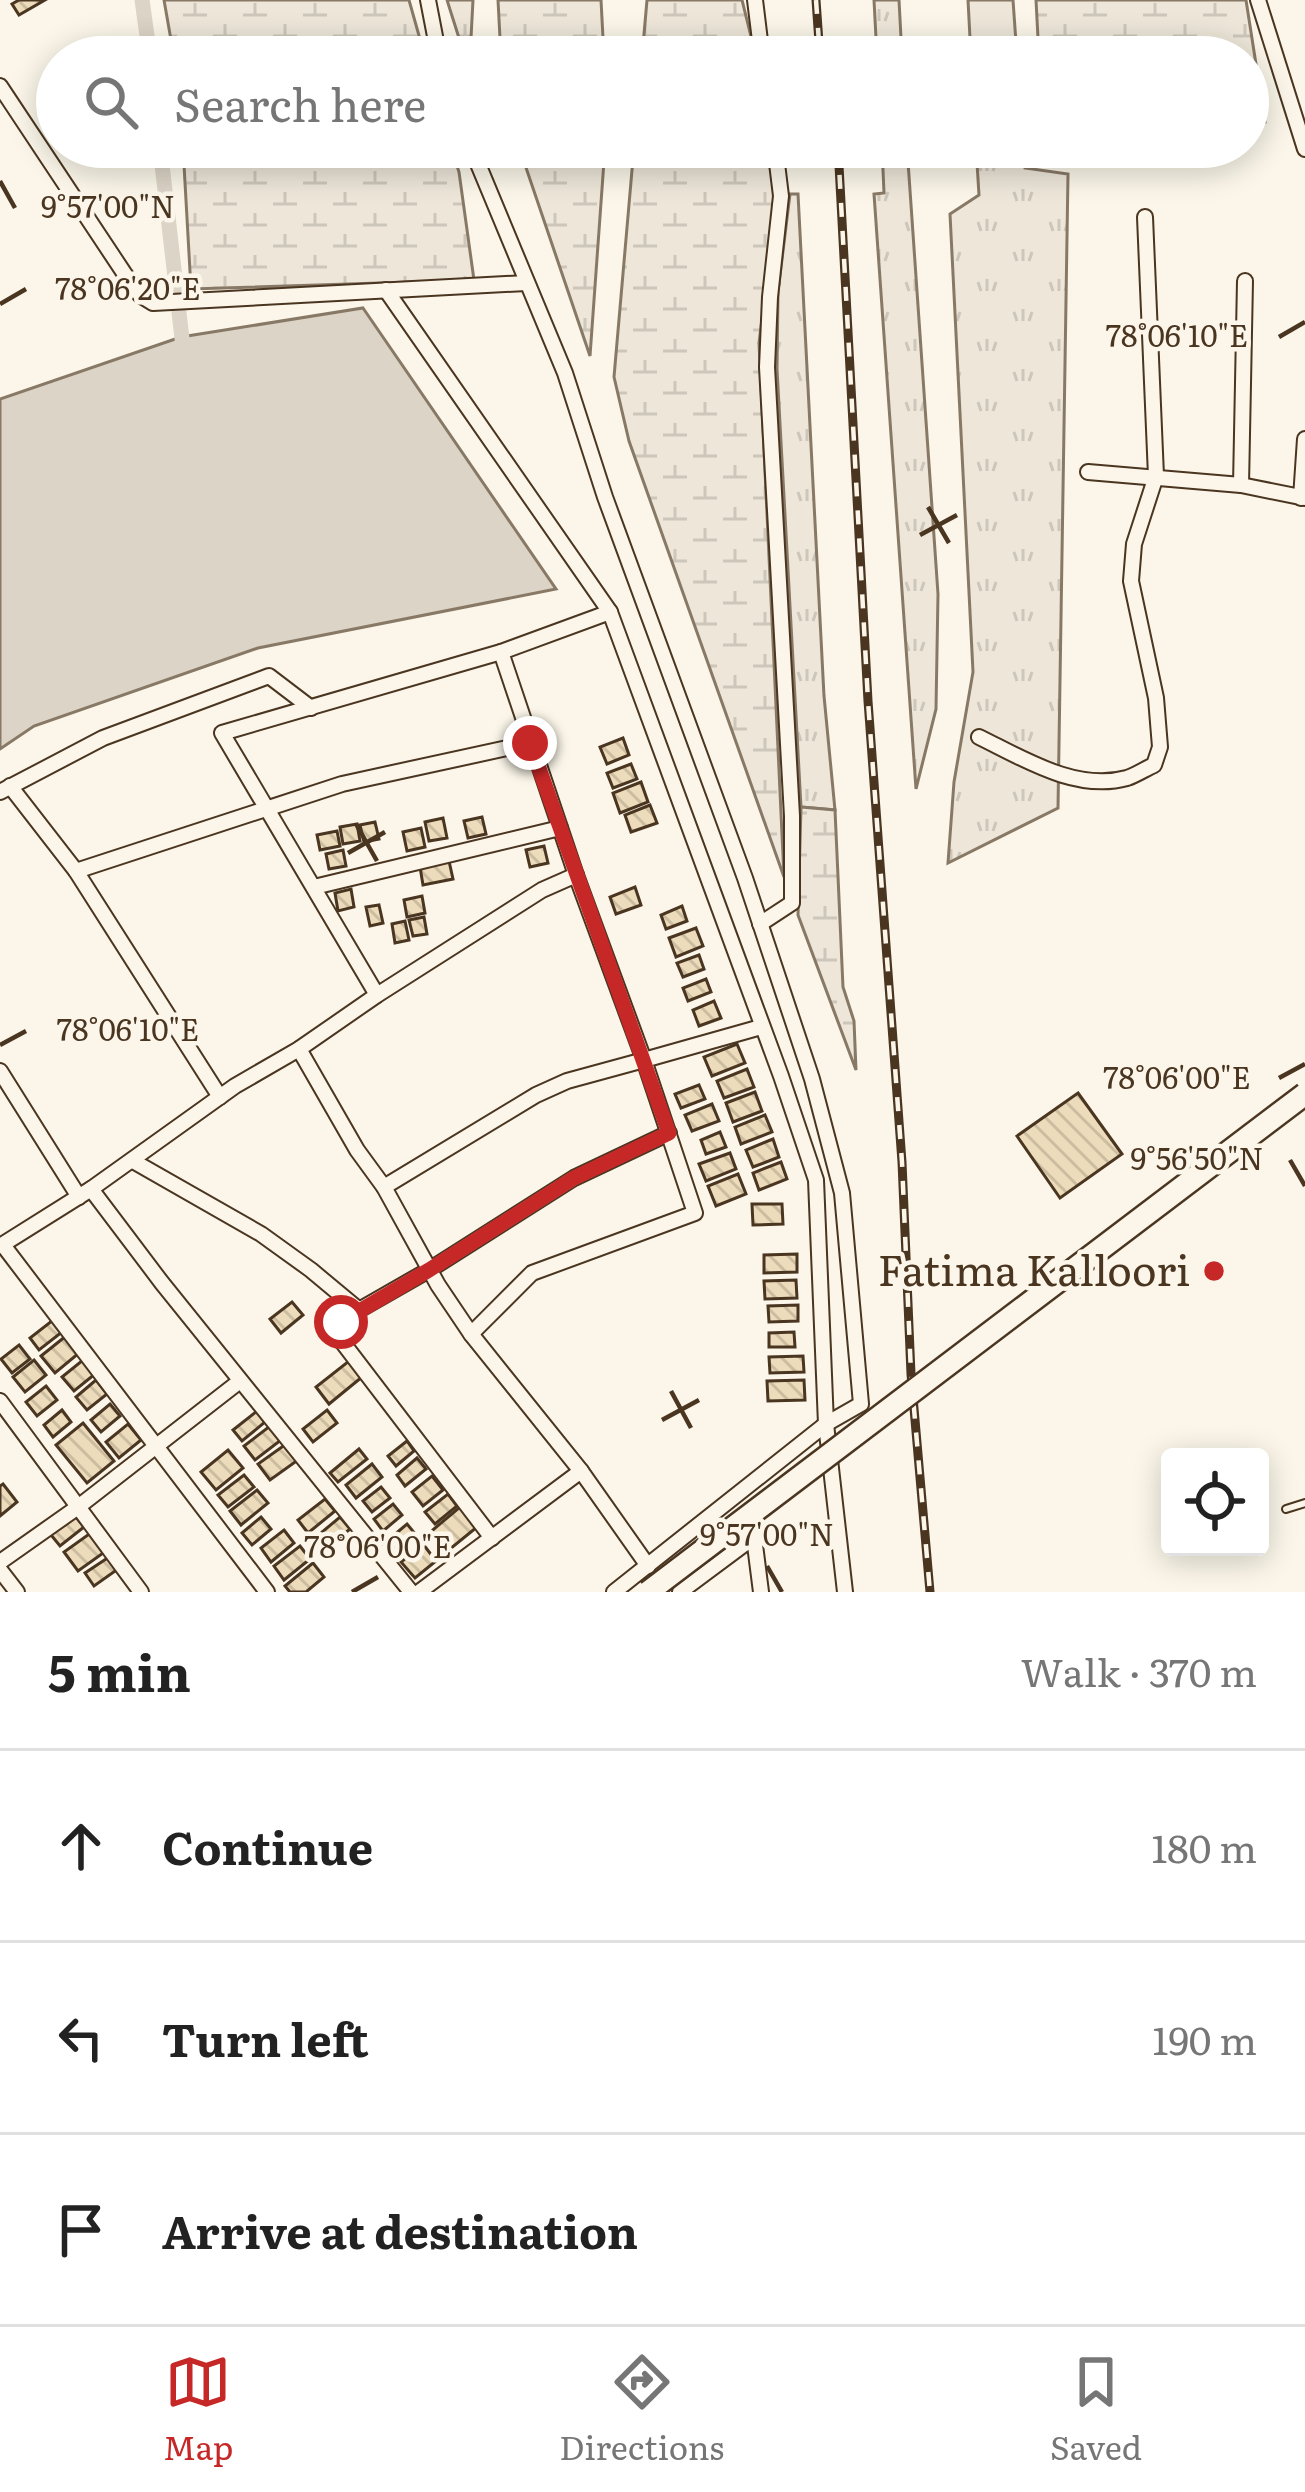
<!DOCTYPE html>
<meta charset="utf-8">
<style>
:root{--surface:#fff;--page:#f6f6f6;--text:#222;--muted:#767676;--line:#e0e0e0;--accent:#c62828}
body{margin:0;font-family:Literata,serif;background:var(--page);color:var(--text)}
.controls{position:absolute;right:36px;bottom:36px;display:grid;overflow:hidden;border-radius:12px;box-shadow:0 6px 30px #0003}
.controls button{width:108px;height:108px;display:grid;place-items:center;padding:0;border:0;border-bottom:3px solid var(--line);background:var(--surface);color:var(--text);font:60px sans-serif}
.stop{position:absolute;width:36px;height:36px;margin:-27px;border:9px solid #c62828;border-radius:50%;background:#fff}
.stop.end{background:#c62828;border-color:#fff;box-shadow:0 3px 12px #0008}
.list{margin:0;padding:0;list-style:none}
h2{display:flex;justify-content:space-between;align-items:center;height:156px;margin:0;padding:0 48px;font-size:51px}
h2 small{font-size:39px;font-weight:400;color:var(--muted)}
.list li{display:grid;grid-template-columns:78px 1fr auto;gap:36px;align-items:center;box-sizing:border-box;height:192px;padding:0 48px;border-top:3px solid var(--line)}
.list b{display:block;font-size:45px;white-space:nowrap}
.list em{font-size:39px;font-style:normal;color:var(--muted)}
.icon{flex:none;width:66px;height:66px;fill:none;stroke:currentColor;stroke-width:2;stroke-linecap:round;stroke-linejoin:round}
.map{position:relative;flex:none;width:1305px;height:1592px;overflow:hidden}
.search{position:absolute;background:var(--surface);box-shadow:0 6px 30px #0003;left:36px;right:36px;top:36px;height:132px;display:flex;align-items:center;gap:30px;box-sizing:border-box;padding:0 42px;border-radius:66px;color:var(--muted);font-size:45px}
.sheet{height:732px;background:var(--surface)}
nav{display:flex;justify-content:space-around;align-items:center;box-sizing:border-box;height:168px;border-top:3px solid var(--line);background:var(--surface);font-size:33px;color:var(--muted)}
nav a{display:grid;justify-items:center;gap:6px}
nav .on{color:var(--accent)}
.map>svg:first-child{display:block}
</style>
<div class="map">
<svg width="1305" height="1592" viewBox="0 0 1305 1592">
<defs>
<pattern id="grass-tufts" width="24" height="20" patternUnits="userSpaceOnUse" patternTransform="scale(3)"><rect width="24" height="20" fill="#ede6d9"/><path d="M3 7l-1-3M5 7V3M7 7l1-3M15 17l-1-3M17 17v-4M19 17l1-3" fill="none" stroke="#cdc6ba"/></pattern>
<pattern id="wetland-marsh" width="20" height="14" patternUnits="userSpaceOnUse" patternTransform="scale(3)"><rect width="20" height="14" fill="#ede6d9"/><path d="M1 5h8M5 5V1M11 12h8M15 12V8" fill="none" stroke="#cdc6ba"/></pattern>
<pattern id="building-back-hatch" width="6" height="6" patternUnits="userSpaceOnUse" patternTransform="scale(3)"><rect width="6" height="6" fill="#ecdcbc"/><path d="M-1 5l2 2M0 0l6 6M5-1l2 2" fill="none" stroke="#ccbda1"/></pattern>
</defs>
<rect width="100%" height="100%" fill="#fbf6e9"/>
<!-- grass -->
<g fill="url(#grass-tufts)" stroke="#887966" stroke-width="3">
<polygon points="874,0 899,0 902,57 877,57"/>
<polygon points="968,0 1013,0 1017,57 971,57"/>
<polygon points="882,147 907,147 938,594 936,709 916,789 874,194 884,193"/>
<polygon points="976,147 1023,147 1025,168 1068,174 1058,808 948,863 954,782 973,672 950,214 979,195"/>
<polygon points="790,194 798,194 824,696 835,810 801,807 777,369 778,292"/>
</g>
<!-- wetland -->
<g fill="url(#wetland-marsh)" stroke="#887966" stroke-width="3">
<polygon points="164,0 409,0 425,57 174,57"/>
<polygon points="447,0 473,0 470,57 465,57"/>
<polygon points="498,0 601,0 604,57 501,57"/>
<polygon points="647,0 742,0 756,57 642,57"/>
<polygon points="1036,0 1246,0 1265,122 1248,124 1248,57 1039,57"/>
<polygon points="183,147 451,147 459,172 474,280 191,289"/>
<polygon points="519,147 605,147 590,356"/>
<polygon points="634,147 769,147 776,205 759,343 784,877 629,441 614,377"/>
<polygon points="801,807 835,810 843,987 854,1021 856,1070 798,915"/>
</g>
<!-- water -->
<polygon fill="#dcd4c6" stroke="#887966" stroke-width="3" points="363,308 556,589 258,648 34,726 0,749 0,399 181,337"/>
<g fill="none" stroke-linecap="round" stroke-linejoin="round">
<!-- canal -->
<g stroke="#dcd4c6" stroke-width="15">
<polyline points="142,0 150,57"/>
<polyline points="160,147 184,356"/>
</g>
</g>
<!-- building -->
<g fill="url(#building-back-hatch)" stroke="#4a3520" stroke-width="3">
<polygon points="19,0 45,0 19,15 12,4"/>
<polygon points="623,738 629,755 607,764 600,747"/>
<polygon points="631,764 637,779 613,788 607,773"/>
<polygon points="641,782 648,802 620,813 613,793"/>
<polygon points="650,805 657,823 631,832 625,815"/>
<polygon points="482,817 486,834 468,838 464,821"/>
<polygon points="443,818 447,838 429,841 425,822"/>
<polygon points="375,822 379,839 364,842 360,825"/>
<polygon points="357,824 360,841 343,844 340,827"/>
<polygon points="421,828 425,847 407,851 403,832"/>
<polygon points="337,831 340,846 320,850 317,835"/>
<polygon points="544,846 548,863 530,867 526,850"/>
<polygon points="343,850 346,866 329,869 326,854"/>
<polygon points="449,861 453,879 423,885 420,867"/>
<polygon points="635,887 641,905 616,914 610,897"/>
<polygon points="351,889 354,907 338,911 335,893"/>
<polygon points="422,896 425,913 407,917 404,900"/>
<polygon points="379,905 383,923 370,926 366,907"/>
<polygon points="682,906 687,921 666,929 661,915"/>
<polygon points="424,917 427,934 413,936 409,920"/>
<polygon points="405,921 409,940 395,943 392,924"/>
<polygon points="696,928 703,946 676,957 669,938"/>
<polygon points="699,955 704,969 683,977 677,963"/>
<polygon points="706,979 711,992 688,1001 683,988"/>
<polygon points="714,1001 721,1018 699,1026 693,1010"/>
<polygon points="737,1044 745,1063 712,1076 704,1057"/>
<polygon points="747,1069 754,1087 724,1098 717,1081"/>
<polygon points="699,1085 705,1099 681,1108 675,1094"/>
<polygon points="755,1092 762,1111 733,1122 726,1103"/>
<polygon points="1078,1093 1122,1154 1060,1198 1017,1136"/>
<polygon points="712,1104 719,1121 692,1131 685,1115"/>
<polygon points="765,1115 772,1132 741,1144 735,1127"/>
<polygon points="720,1132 726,1147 706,1154 701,1140"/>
<polygon points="773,1139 779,1157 753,1167 746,1150"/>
<polygon points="730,1153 736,1169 706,1181 699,1164"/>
<polygon points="781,1162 787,1179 759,1190 753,1173"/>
<polygon points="738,1174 746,1194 716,1206 708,1186"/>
<polygon points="752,1204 782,1204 783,1224 753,1225"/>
<polygon points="797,1254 797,1272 764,1273 764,1255"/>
<polygon points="796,1280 797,1298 765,1299 764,1281"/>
<polygon points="292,1302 303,1315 281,1333 270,1319"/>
<polygon points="798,1305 798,1321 769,1322 768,1306"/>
<polygon points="53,1320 62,1332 39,1350 30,1338"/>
<polygon points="794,1332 795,1347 769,1347 769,1333"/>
<polygon points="66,1336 79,1353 55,1373 41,1356"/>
<polygon points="19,1345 30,1359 12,1373 1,1359"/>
<polygon points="803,1356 804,1372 770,1373 769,1357"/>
<polygon points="34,1360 46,1375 25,1392 13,1377"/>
<polygon points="83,1360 95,1374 74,1391 62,1377"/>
<polygon points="349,1361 362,1377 329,1404 316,1387"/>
<polygon points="96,1380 107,1394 87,1410 76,1397"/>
<polygon points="804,1380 805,1400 768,1401 767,1381"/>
<polygon points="46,1386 57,1400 37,1416 26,1402"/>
<polygon points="110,1404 120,1416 101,1432 91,1420"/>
<polygon points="62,1410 71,1422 53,1437 44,1425"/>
<polygon points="327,1410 337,1423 313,1442 303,1429"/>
<polygon points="257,1411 265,1422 242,1441 233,1430"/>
<polygon points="83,1423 114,1461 87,1483 56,1445"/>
<polygon points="128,1424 141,1440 119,1458 106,1442"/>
<polygon points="270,1426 281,1440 255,1460 244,1446"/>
<polygon points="407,1441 414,1451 396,1466 388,1456"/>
<polygon points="286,1444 298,1460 270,1480 258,1464"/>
<polygon points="359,1449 367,1459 338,1482 330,1473"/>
<polygon points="228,1450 243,1468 216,1490 201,1472"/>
<polygon points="417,1458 426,1469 405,1486 397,1475"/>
<polygon points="372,1464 382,1477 356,1498 346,1485"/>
<polygon points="244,1475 254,1487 228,1507 218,1495"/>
<polygon points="432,1476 443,1490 423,1506 412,1492"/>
<polygon points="3,1484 17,1502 0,1516 0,1486"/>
<polygon points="381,1487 390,1498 372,1512 363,1501"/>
<polygon points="257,1490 268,1503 241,1525 230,1511"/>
<polygon points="448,1494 457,1506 435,1524 425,1512"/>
<polygon points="325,1499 335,1511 308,1533 298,1520"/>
<polygon points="393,1504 402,1515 383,1531 374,1519"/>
<polygon points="460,1507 477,1527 444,1554 428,1534"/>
<polygon points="71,1511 84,1527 60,1546 47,1530"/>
<polygon points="261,1517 271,1529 252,1545 242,1533"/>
<polygon points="340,1517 350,1529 325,1550 315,1538"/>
<polygon points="407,1524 417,1536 397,1553 387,1541"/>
<polygon points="284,1530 294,1543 271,1562 261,1548"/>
<polygon points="92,1532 106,1551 78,1571 64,1552"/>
<polygon points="423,1544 436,1561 415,1578 401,1562"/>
<polygon points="300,1546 310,1559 284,1580 274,1566"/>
<polygon points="109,1557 118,1569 94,1586 85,1573"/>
<polygon points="313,1563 324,1577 306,1592 290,1592 285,1586"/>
</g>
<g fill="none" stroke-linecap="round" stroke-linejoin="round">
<defs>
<polyline id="service" points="1286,1509 1305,1503"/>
<g id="minor">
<polyline points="428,0 439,57"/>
<polyline points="755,0 762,57"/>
<polyline points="1258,0 1305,149"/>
<polyline points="0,86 124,273 140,295 153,303 526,283"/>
<polyline points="471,147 565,373 605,497 745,878 812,1079 842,1193 861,1404 826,1424 614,1592"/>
<polyline points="386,290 610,612 781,1076 816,1180 826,1424 845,1592"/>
<polyline points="1088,472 1241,485 1305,498"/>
<polyline points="1241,485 1245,281"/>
<polyline points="1301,498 1305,439"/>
<polyline points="501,652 610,612"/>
<path d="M979 737C1024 759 1076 792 1127 778 1136 775 1145 769 1154 765L1160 747 1156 698 1131 581 1134 544 1156 476 1145 217"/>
<polyline points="10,786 76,871"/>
<polyline points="0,792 103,738 269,676 311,708"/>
<polyline points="314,887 560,828"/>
<polyline points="760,924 792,903 792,816 767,367 770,297 781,196 775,147"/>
<polyline points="377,995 222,733 501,652 576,875"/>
<polyline points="299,1049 357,1150 384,1187 438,1285 471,1334 581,1471"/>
<polyline points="0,1071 79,1197"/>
<polyline points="220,1097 76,871 342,784 530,743"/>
<polyline points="133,1161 261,1234 311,1270 359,1310"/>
<polyline points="384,1187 536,1095 567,1081 644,1060 695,1213 532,1273 471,1334"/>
<polyline points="91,1189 235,1086 299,1049 377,995 542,890 576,875 644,1060 761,1027"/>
<polyline points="3,1245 267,1592"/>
<polyline points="0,1246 91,1189 162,1283 411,1592"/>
<polyline points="0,1401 141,1592"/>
<polyline points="492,1538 340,1339 337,1327 359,1310 429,1270 574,1178 669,1133"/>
<polyline points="0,1562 78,1507 240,1381"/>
<polyline points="0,1570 17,1592"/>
<polyline points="419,1592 581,1471 648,1566"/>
<polyline points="680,1592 754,1537 761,1592"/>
</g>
</defs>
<!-- service casing -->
<use href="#service" stroke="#4a3520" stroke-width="10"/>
<!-- minor casing -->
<use href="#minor" stroke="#4a3520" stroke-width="18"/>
<!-- service -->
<use href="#service" stroke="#fbf6e9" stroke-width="6"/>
<!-- minor -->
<use href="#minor" stroke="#fbf6e9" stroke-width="14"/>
<defs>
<g id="rail">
<polyline points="816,0 820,57"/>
<polyline points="838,147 868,701 902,1162 911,1374 930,1592"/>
</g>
</defs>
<!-- rail casing -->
<use href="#rail" stroke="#4a3520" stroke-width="9"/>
<!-- rail -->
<use href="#rail" stroke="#fbf6e9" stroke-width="4.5" stroke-dasharray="14" stroke-linecap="butt"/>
<defs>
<polyline id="primary-bridge" points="648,1592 1305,1094"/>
</defs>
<!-- primary-bridge casing -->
<use href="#primary-bridge" stroke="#4a3520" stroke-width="26" stroke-linecap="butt"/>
<!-- primary-bridge -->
<use href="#primary-bridge" stroke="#fbf6e9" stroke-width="21"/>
</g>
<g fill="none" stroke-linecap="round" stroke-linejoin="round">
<!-- route -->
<polyline stroke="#c62828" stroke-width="15" points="341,1322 429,1270 574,1178 669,1133 530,743"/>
</g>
<!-- ticks -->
<path fill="none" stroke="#4a3520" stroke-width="4.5" d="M0 181 15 208M0 304 26 289M1279 337 1305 322M928 507 949 543M920 535 957 515M356 824 377 861M348 853 385 832M0 1045 26 1031M1279 1078 1305 1064M1290 1160 1305 1186M671 1391 691 1428M662 1420 699 1400M767 1566 782 1592M352 1592 378 1577"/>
<!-- markers -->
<circle fill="#c62828" stroke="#fbf6e9" stroke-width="4.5" cx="1214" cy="1271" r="12"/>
<g text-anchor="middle" stroke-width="9" stroke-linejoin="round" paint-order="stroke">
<!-- poi labels -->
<g font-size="42" fill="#4a3520" stroke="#fbf6e9" text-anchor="end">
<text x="1190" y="1286">Fatima Kalloori</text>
</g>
</g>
<g font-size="30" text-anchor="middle" fill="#4a3520" stroke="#fbf6e9" stroke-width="9" stroke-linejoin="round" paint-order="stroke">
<text x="108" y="218">9°57'00"N</text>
<text x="128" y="300">78°06'20"E</text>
<text x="1177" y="347">78°06'10"E</text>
<text x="128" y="1041">78°06'10"E</text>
<text x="1177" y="1089">78°06'00"E</text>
<text x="1197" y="1170">9°56'50"N</text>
<text x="767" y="1546">9°57'00"N</text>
<text x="378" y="1558">78°06'00"E</text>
</g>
</svg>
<div class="controls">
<button><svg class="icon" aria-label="locate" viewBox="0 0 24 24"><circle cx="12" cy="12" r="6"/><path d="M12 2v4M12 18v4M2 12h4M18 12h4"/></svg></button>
</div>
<div class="stop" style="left:341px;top:1322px"></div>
<div class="stop end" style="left:530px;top:743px"></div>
<div class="search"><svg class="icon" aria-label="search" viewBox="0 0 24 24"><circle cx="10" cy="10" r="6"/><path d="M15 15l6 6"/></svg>Search here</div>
</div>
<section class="sheet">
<h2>5 min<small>Walk · 370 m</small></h2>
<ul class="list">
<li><svg class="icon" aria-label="ahead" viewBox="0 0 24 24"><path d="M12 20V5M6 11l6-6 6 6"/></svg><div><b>Continue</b></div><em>180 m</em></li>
<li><svg class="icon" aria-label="left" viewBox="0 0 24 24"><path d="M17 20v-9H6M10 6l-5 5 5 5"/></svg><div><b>Turn left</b></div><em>190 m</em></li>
<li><svg class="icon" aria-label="arrive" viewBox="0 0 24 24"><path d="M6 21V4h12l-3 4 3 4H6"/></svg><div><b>Arrive at destination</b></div></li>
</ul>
</section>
<nav>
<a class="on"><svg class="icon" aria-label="map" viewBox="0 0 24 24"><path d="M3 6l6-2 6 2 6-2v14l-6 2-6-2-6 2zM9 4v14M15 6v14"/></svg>Map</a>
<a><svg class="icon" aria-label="directions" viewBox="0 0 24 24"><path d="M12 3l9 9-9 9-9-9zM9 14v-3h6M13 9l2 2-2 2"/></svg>Directions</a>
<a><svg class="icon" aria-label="saved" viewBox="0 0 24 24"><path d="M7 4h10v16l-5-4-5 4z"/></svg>Saved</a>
</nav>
